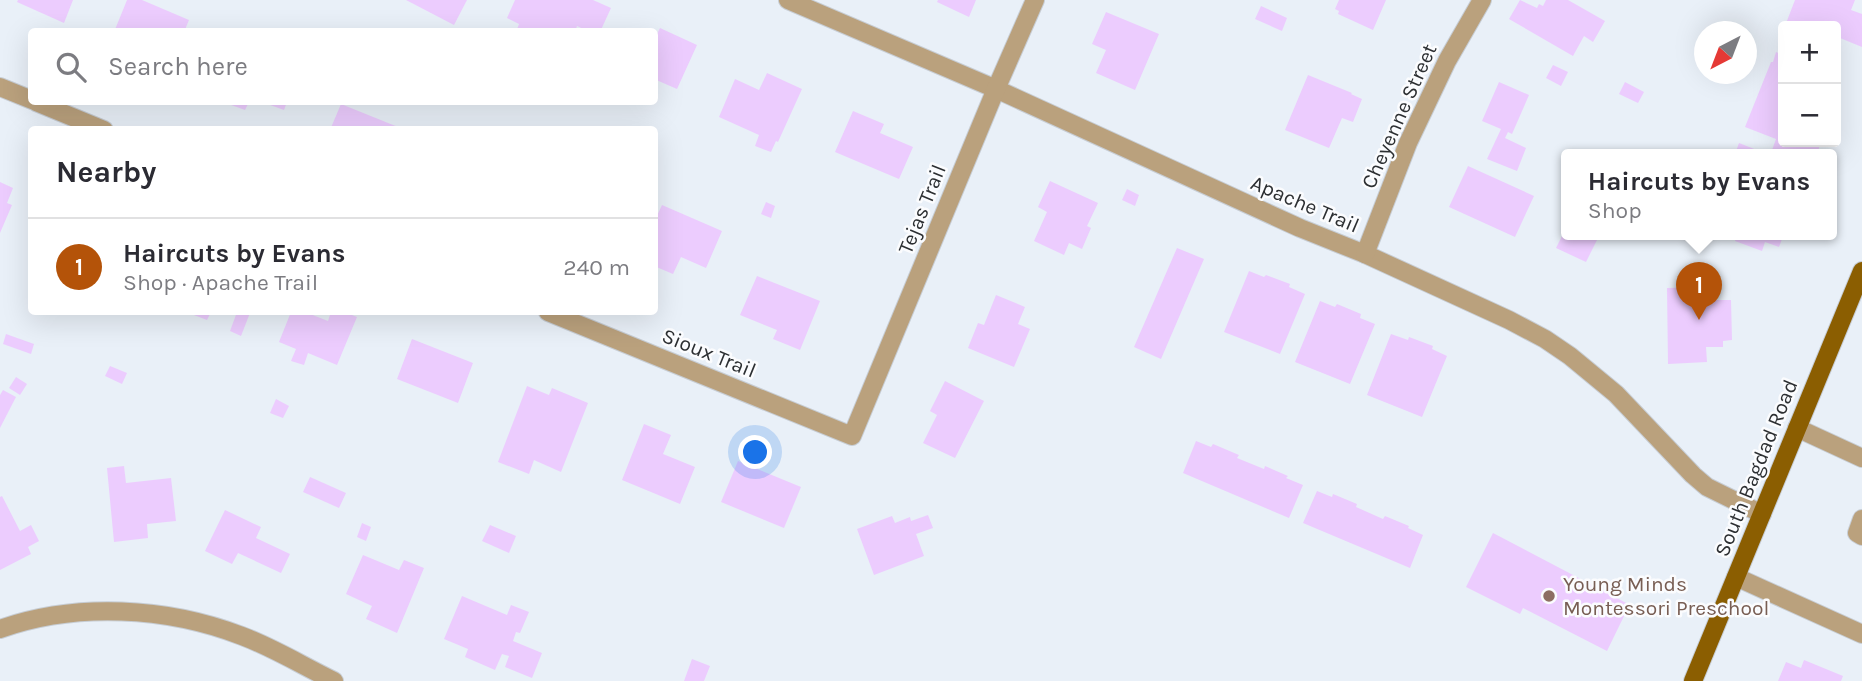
<!DOCTYPE html>
<meta charset="utf-8">
<style>
:root{--surface:#fff;--page:#f7f7f7;--text:#2b2b33;--muted:#7c7c81;--line:#e1e1e2;--accent:#b45309}
body{margin:0;font-family:Karla,sans-serif;background:var(--page);color:var(--text)}
.controls{position:absolute;right:21px;top:21px;display:grid;overflow:hidden;border-radius:7px;box-shadow:0 7px 28px #0002}
.controls button{width:63px;height:63px;display:grid;place-items:center;padding:0;border:0;border-bottom:2px solid var(--line);background:var(--surface);color:var(--text);font:35px sans-serif}
.compass{position:absolute;left:1694px;top:21px;width:63px;height:63px;border-radius:50%;background:var(--surface);box-shadow:0 7px 28px #0002;rotate:222deg}
.you{position:absolute;left:756px;top:453px;width:24px;height:24px;margin:-18px;border:5px solid #fff;border-radius:50%;background:#1a73e8;box-shadow:0 0 0 10px #1a73e833}
.badge{display:grid;place-items:center;width:46px;height:46px;border-radius:50%;background:var(--accent);color:#fff;font-size:23px;font-weight:700}
.pin{position:absolute;translate:-50% -58px;filter:drop-shadow(0 2px 4px #0008)}
.pin::after{content:'';position:absolute;top:37px;width:24px;height:21px;background:inherit;clip-path:polygon(0 0,100% 0,50% 100%)}
.popup{position:absolute;left:1561px;top:149px;width:276px;height:91px;box-sizing:border-box;display:grid;place-content:center;border-radius:7px;background:var(--surface);filter:drop-shadow(0 2px 5px #0005);font-size:23px;white-space:nowrap;color:var(--muted)}
.popup b{font-size:26px;color:var(--text)}
.popup::after{content:'';position:absolute;left:50%;top:100%;margin-left:-14px;border:14px solid transparent;border-top-color:var(--surface)}
.list{margin:0;padding:0;list-style:none}
h2{display:flex;justify-content:space-between;align-items:center;height:91px;margin:0;padding:0 28px;font-size:30px}
h2 small{font-size:23px;font-weight:400;color:var(--muted)}
.list li{display:grid;grid-template-columns:46px 1fr auto;gap:21px;align-items:center;box-sizing:border-box;height:98px;padding:0 28px;border-top:2px solid var(--line)}
.list b{display:block;font-size:26px;white-space:nowrap}
.list p{margin:0;font-size:23px;white-space:nowrap;color:var(--muted)}
.list em{font-size:23px;font-style:normal;color:var(--muted)}
.icon{flex:none;width:38px;height:38px;fill:none;stroke:currentColor;stroke-width:2;stroke-linecap:round;stroke-linejoin:round}
.map{position:relative;flex:none;width:1862px;height:681px;overflow:hidden}
.search{position:absolute;background:var(--surface);box-shadow:0 7px 28px #0002;left:28px;top:28px;width:630px;height:77px;display:flex;align-items:center;gap:18px;box-sizing:border-box;padding:0 24px;border-radius:7px;color:var(--muted);font-size:26px}
.panel{position:absolute;background:var(--surface);box-shadow:0 7px 28px #0002;left:28px;top:126px;width:630px;height:189px;border-radius:7px}
.map>svg:first-child{display:block}
</style>
<div class="map">
<svg width="1862" height="681" viewBox="0 0 1862 681">
<rect width="100%" height="100%" fill="#e9f0f8"/>
<!-- building -->
<g fill="#ecccfe">
<polygon points="18,0 73,0 64,23 17,2"/>
<polygon points="127,0 142,0 189,20 184,32 114,32"/>
<polygon points="406,0 467,0 454,25"/>
<polygon points="515,0 593,0 611,8 600,32 590,32 577,26 575,32 516,32 519,24 507,18"/>
<polygon points="938,0 976,0 969,17 937,2"/>
<polygon points="1339,0 1386,0 1373,30 1338,14 1339,11 1335,9"/>
<polygon points="1520,0 1537,8 1539,4 1543,6 1546,0 1568,0 1605,21 1593,42 1584,36 1573,56 1509,19"/>
<polygon points="1795,0 1855,0 1851,10 1862,14 1862,47 1840,38 1836,48 1836,26 1785,26"/>
<polygon points="1261,6 1287,18 1282,31 1255,19"/>
<polygon points="1106,12 1159,34 1135,90 1096,73 1106,50 1092,44"/>
<polygon points="660,28 697,45 677,89 654,79 654,32 657,34"/>
<polygon points="1776,52 1783,55 1783,142 1821,142 1817,154 1809,154 1802,151 1801,154 1783,154 1772,150 1776,139 1745,127 1771,62 1773,62"/>
<polygon points="1553,65 1568,72 1561,86 1546,78"/>
<polygon points="767,73 802,89 778,142 776,141 771,152 755,146 759,135 719,117 735,79 759,90"/>
<polygon points="1308,75 1352,93 1351,94 1362,99 1353,122 1342,118 1329,148 1285,130"/>
<polygon points="1499,82 1529,95 1512,134 1508,132 1505,138 1526,148 1517,171 1487,159 1501,129 1482,121"/>
<polygon points="1625,82 1644,92 1638,103 1619,94"/>
<polygon points="223,102 249,102 245,110"/>
<polygon points="262,102 287,102 284,110"/>
<polygon points="341,104 403,129 403,130 330,130"/>
<polygon points="853,111 884,124 880,133 913,147 899,179 835,152"/>
<polygon points="1739,143 1767,154 1735,154"/>
<polygon points="1468,166 1534,196 1515,237 1449,207"/>
<polygon points="1050,181 1098,203 1087,226 1091,228 1082,249 1069,243 1064,255 1034,241 1047,212 1038,207"/>
<polygon points="0,182 13,188 7,203 12,205 0,233"/>
<polygon points="1127,189 1139,195 1135,206 1122,200"/>
<polygon points="766,202 775,206 771,218 761,214"/>
<polygon points="662,205 722,231 706,268 681,257 673,274 654,266 654,222"/>
<polygon points="1566,228 1566,234 1600,234 1586,262 1556,248"/>
<polygon points="1737,234 1784,234 1779,247 1765,242 1762,251 1735,241"/>
<polygon points="1177,248 1204,259 1161,359 1134,347"/>
<polygon points="1249,271 1264,277 1266,275 1290,284 1289,287 1305,294 1280,354 1224,332"/>
<polygon points="757,276 820,301 800,350 773,339 777,330 740,315"/>
<polygon points="1705,287 1705,300 1731,300 1732,340 1723,341 1723,347 1706,347 1707,362 1668,364 1667,288"/>
<polygon points="996,295 1025,307 1018,324 1030,329 1014,367 968,348 978,323 984,325"/>
<polygon points="1320,301 1335,307 1337,304 1361,314 1360,318 1375,324 1350,384 1295,362"/>
<polygon points="186,312 211,312 207,320"/>
<polygon points="237,312 250,313 241,336 230,331"/>
<polygon points="291,312 305,312 328,321 331,312 344,312 357,317 337,365 308,353 304,365 291,361 296,349 279,342"/>
<polygon points="6,334 34,344 31,354 3,344"/>
<polygon points="1391,334 1408,340 1409,337 1433,346 1432,349 1447,356 1422,417 1367,395"/>
<polygon points="412,339 473,363 458,403 397,379"/>
<polygon points="110,366 127,373 122,384 105,376"/>
<polygon points="16,377 27,384 20,395 9,388"/>
<polygon points="945,381 984,401 955,458 923,443 937,415 930,411"/>
<polygon points="527,386 549,395 552,388 588,403 561,472 534,460 529,474 498,462"/>
<polygon points="3,390 16,397 0,428 0,395"/>
<polygon points="276,399 289,406 283,418 270,413"/>
<polygon points="644,424 671,435 663,454 695,467 680,504 622,480"/>
<polygon points="1196,441 1211,447 1213,444 1239,455 1237,458 1264,469 1265,466 1288,476 1286,478 1303,485 1289,518 1183,473"/>
<polygon points="738,461 801,487 784,528 721,502"/>
<polygon points="124,466 126,483 171,478 176,521 147,524 148,538 114,542 107,468"/>
<polygon points="310,477 346,493 339,508 303,492"/>
<polygon points="1317,491 1332,497 1333,494 1357,504 1356,507 1383,519 1385,516 1409,526 1408,528 1423,535 1410,568 1303,523"/>
<polygon points="2,496 20,531 31,525 39,541 28,547 31,554 0,570 0,497"/>
<polygon points="225,510 261,527 256,538 290,554 281,573 238,553 232,564 205,551"/>
<polygon points="928,515 933,528 916,534 924,556 874,575 857,529 892,516 895,523 910,517 911,521"/>
<polygon points="362,523 371,527 366,541 357,537"/>
<polygon points="490,525 516,536 509,553 482,541"/>
<polygon points="1493,533 1632,606 1627,615 1625,614 1607,651 1523,608 1520,614 1466,587"/>
<polygon points="363,555 399,570 404,560 424,568 397,633 366,619 372,606 346,594"/>
<polygon points="462,596 507,615 511,605 529,612 520,633 516,632 513,641 542,653 532,678 505,667 509,656 502,654 495,670 465,657 468,649 444,639"/>
<polygon points="692,659 710,666 704,681 684,681"/>
<polygon points="1804,660 1843,676 1841,681 1778,681 1786,662 1801,668"/>
</g>
<g fill="none" stroke-linecap="round" stroke-linejoin="round">
<defs>
<g id="minor">
<polyline points="788,0 996,89 1300,228 1365,254 1509,320 1545,339 1570,356 1616,394 1693,475 1707,487 1762,514"/>
<polyline points="0,87 32,100"/>
<polyline points="36,102 104,130"/>
<polyline points="1365,254 1408,143 1447,61 1482,0"/>
<polyline points="548,312 852,436 996,89 1035,0"/>
<polyline points="1797,428 1862,458"/>
<polyline points="1862,519 1857,533 1862,536"/>
<polyline points="1736,577 1862,634"/>
<path d="M0 629C76 602 167 607 242 636 274 648 303 666 334 681"/>
</g>
<polyline id="major" points="1693,681 1862,271"/>
</defs>
<!-- minor casing -->
<use href="#minor" stroke="#c7cdd4" stroke-width="20"/>
<!-- major casing -->
<use href="#major" stroke="#c7cdd4" stroke-width="20"/>
<!-- minor -->
<use href="#minor" stroke="#baa17d" stroke-width="18"/>
<!-- major -->
<use href="#major" stroke="#8b5e01" stroke-width="18"/>
</g>
<!-- markers -->
<circle fill="#8d6e63" stroke="#fbfcfe" stroke-width="2.5" cx="1549" cy="596" r="7"/>
<g text-anchor="middle" stroke-width="5" stroke-linejoin="round" paint-order="stroke">
<!-- street labels -->
<g font-size="21" fill="#2c2f32" stroke="#fbfcfe">
<text transform="translate(1399 116) rotate(-66)" y="7">Cheyenne Street</text>
<text transform="translate(1305 204) rotate(23)" y="7">Apache Trail</text>
<text transform="translate(922 209) rotate(-68)" y="7">Tejas Trail</text>
<text transform="translate(709 353) rotate(22)" y="7">Sioux Trail</text>
<text transform="translate(1756 468) rotate(-68)" y="7">South Bagdad Road</text>
</g>
<!-- education labels -->
<g font-size="21" fill="#785e54" stroke="#fbfcfe" text-anchor="start">
<text x="1563" y="591">Young Minds<tspan x="1563" dy="24">Montessori Preschool</tspan></text>
</g>
</g>
</svg>
<div class="controls">
<button>+</button>
<button>−</button>
</div>
<svg class="compass" viewBox="-18 -18 36 36"><path d="M0-13l5 13h-10z" fill="#e53935"/><path d="M0 13l5-13h-10z" fill="#7c7c81"/></svg>
<div class="you"></div>
<div class="pin badge" style="left:1699px;top:320px">1</div>
<div class="popup"><b>Haircuts by Evans</b>Shop</div>
<div class="search"><svg class="icon" aria-label="search" viewBox="0 0 24 24"><circle cx="10" cy="10" r="6"/><path d="M15 15l6 6"/></svg>Search here</div>
<section class="panel">
<h2>Nearby<small></small></h2>
<ul class="list">
<li><span class="badge">1</span><div><b>Haircuts by Evans</b><p>Shop · Apache Trail</p></div><em>240 m</em></li>
</ul>
</section>
</div>
